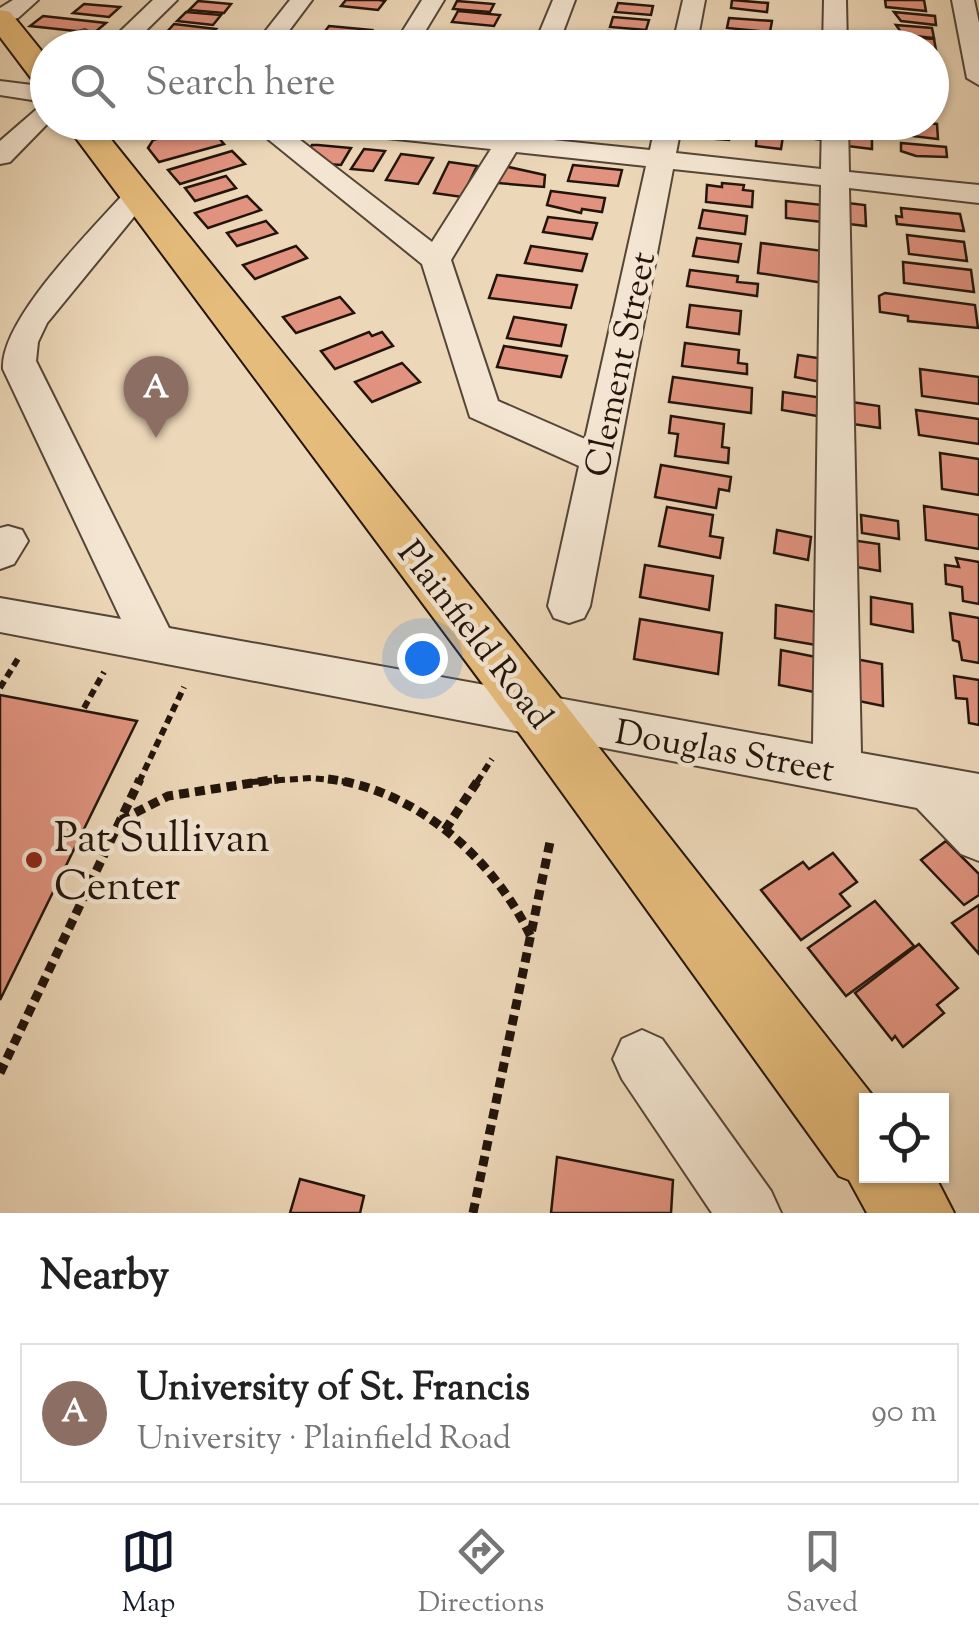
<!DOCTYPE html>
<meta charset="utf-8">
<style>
:root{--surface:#fff;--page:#f6f6f6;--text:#222;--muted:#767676;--line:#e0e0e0;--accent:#111827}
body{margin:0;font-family:"Sorts Mill Goudy",serif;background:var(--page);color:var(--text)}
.controls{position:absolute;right:30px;bottom:30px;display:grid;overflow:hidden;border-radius:0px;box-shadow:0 2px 8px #0004}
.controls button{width:90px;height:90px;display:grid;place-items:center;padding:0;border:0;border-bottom:2px solid var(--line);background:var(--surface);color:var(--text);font:50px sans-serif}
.you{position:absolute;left:422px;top:658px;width:35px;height:35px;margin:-25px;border:8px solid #fff;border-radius:50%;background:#1a73e8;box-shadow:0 0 0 15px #1a73e833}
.badge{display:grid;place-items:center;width:65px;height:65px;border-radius:50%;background:var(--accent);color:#fff;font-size:32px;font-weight:700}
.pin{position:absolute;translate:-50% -82px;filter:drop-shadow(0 2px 5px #0008)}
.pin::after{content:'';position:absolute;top:52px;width:35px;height:30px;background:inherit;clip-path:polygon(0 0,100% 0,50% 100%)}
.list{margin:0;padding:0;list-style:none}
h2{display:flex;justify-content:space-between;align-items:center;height:130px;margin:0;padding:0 40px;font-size:42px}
h2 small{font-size:32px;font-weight:400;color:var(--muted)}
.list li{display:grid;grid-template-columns:65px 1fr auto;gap:30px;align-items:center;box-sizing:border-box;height:140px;margin:0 20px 20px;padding:0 20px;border:2px solid var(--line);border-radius:0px}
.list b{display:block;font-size:38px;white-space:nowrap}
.list p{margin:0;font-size:32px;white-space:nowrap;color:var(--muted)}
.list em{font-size:32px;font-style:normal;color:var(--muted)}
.icon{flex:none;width:55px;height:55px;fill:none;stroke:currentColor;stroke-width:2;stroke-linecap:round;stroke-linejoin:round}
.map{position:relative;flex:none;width:979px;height:1213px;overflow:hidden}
.search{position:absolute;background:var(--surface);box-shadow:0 2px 8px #0004;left:30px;right:30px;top:30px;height:110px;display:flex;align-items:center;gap:25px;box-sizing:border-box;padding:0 35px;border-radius:55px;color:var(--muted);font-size:38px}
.sheet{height:290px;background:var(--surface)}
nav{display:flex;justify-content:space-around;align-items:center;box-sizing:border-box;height:140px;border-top:2px solid var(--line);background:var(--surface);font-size:28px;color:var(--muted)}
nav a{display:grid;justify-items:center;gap:5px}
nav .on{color:var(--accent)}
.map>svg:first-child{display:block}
</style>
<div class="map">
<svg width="979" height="1213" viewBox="0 0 979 1213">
<rect width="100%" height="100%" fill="#ecd7b8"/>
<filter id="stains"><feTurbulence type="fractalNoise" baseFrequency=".002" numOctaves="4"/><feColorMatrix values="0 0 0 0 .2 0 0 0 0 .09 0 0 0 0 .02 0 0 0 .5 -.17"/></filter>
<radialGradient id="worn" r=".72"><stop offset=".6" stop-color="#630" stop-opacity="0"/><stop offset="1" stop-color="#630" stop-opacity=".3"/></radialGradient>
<!-- building -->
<g fill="#e1937f" stroke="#22140b" stroke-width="2.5">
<polygon points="346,0 379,0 385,1 378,10 341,6"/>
<polygon points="732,0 768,3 767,12 731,8"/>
<polygon points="885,0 924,0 926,11 886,7"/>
<polygon points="198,1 231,4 224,13 189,10"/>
<polygon points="457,1 494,4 490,12 453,9"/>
<polygon points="618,3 653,6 651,15 615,12"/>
<polygon points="84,4 120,7 109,17 73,13"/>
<polygon points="458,11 500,15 494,26 452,22"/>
<polygon points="186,12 221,15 213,25 177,21"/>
<polygon points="894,12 935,16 936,25 901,21"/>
<polygon points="43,16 106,23 94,33 30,26"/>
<polygon points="613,17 649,20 646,30 610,27"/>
<polygon points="729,18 772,21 770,32 727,28"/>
<polygon points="174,24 216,29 207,39 165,34"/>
<polygon points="896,25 932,28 934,38 903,35"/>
<polygon points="329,26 372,30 365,41 322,35"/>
<polygon points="608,31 644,34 641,45 605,42"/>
<polygon points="277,34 312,38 305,48 267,48"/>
<polygon points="720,34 755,38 753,47 718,44"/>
<polygon points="897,36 934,39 936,50 899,47"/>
<polygon points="443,37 494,42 494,47 438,48"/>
<polygon points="566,122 617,122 614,133 564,128"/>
<polygon points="706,122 730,125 729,140 704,138"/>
<polygon points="911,122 937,124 938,139 912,136"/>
<polygon points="800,126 823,128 823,140 800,137"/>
<polygon points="757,128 784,130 781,149 756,146"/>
<polygon points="212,130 224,144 159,162 148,148 153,140 185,131 189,136"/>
<polygon points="846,135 872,138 872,149 847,146"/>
<polygon points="901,143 946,147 947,157 916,156 901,151"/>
<polygon points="312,145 318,145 351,148 341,165 313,163 307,152"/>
<polygon points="364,149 385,151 373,171 351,169"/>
<polygon points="232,151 245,164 180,184 168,170"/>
<polygon points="401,154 433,158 418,184 386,180"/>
<polygon points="449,162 477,166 462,197 434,193"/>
<polygon points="573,165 622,170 618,186 568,181"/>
<polygon points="504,166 545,175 544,187 497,183"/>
<polygon points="226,176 236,188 195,201 185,188"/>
<polygon points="722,183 744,185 743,190 753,191 752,207 706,202 707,185 722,187"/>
<polygon points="551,191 605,198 602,212 582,209 581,213 547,205"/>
<polygon points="247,196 261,210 208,228 195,213"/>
<polygon points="786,201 823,205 823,222 786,218"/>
<polygon points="839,202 865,205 866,226 840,223"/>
<polygon points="901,208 960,214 964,231 897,224 896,216 902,217"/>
<polygon points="703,210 747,216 745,234 699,228"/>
<polygon points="548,217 597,223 592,239 543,232"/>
<polygon points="266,221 277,233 237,246 227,233"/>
<polygon points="907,235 964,242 967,261 909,254"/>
<polygon points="697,238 741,244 738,262 693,256"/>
<polygon points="761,243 823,251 824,283 758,273"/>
<polygon points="296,246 307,258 255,279 243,265"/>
<polygon points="531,246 587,254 582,271 525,263"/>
<polygon points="903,262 971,270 974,292 904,283"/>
<polygon points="690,270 738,276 737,282 758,284 757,296 687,286"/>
<polygon points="497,275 577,285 571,308 489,298"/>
<polygon points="885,293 975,305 978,328 908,321 908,316 880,312 879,296"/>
<polygon points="340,297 354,313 296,333 283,317"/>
<polygon points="690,305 741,311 739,334 687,327"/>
<polygon points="514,317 566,325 561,346 507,338"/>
<polygon points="369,332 372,336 382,332 393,346 335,369 321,351"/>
<polygon points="685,343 739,350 738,363 747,364 747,374 682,366"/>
<polygon points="504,346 567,356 561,377 497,367"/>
<polygon points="798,355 824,359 821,382 795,377"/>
<polygon points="402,363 420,382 372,402 355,382"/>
<polygon points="920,369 979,377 979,404 922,396"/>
<polygon points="673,377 752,388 751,413 669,402"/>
<polygon points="783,392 823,398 823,417 782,410"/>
<polygon points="845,401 879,406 880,428 846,423"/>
<polygon points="916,410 979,419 979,444 919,435"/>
<polygon points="671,416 724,424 722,447 729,448 728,463 675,456 678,434 669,433"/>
<polygon points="940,453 979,459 979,495 942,489"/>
<polygon points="661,465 731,477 729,491 719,489 716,508 655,497"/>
<polygon points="924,506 979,515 979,549 926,540"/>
<polygon points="667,507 713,515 710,536 723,538 720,558 659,546"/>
<polygon points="861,515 898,521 899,539 862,533"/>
<polygon points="777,530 811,537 808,560 774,553"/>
<polygon points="844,539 879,544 880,571 845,565"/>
<polygon points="956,558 979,562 979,604 963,601 962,587 946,584 945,565 959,567"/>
<polygon points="645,565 713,576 709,610 640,597"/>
<polygon points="871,597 912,604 913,632 871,624"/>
<polygon points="776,605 816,612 816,645 775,638"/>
<polygon points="950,613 979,618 979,663 962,660 959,642 953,640"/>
<polygon points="640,619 722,633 718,674 634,659"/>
<polygon points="781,650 821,658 819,693 779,685"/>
<polygon points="845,657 882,664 883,706 844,698"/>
<polygon points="954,676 979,680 979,725 969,723 967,699 956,698"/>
<polygon points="0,695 137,721 0,1000"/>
<polygon points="946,841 979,874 979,895 964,905 921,860"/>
<polygon points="833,853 857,882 840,894 850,906 801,940 761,890 803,862 809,869"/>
<polygon points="875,901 914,946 846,996 808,948"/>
<polygon points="979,905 979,954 952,923"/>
<polygon points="919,944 958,988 937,1005 944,1013 903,1047 895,1036 892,1040 855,993"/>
<polygon points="557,1157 673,1180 671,1213 551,1213"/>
<polygon points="300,1179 364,1196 360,1213 290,1213"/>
</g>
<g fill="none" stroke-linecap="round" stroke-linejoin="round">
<defs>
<g id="minor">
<polygon points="13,0 38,0 18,18 0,22 0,8"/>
<polygon points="153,0 177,0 128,48 103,48"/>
<polygon points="290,0 312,0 276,48 252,48"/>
<polygon points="422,0 444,0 415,48 392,48"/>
<polygon points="553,0 575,0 557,48 533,48"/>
<polygon points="683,0 705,0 696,48 672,48"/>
<polygon points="824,0 846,0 847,48 823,48"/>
<polygon points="952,0 974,0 979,23 979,85 967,78"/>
<polygon points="85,30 97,37 87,48 62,48 77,32"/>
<polygon points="0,81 48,87 49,122 10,162 0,164 0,141 45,102 0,95"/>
<path d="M247 122H277L432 242 491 149 311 130 298 122H389L498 134 503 122H529L524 137 650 150 656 122H682L676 153 821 169 822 122H848L849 172 979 185V203L849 188 861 753 979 774V861L961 854 917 808 0 632V598L121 619 3 369C0 319 93 229 127 190H147L151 196 47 323 38 342 36 361 169 628 813 744 821 185 673 169 590 606 584 618 569 623 554 618 548 606 579 466 470 417 422 264ZM516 152 646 166 585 439 498 401 451 260Z"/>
<polygon points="8,526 22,530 28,541 14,564 0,569 0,528"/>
<polygon points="642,1030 662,1039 771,1191 781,1213 712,1213 622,1079 613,1059 622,1039"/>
</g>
<g id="major">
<polygon points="0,10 10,12 48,59 48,89 37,86 0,37"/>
<polygon points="64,122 97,122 560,698 876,1100 866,1100 866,1176 935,1176 954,1213 867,1213 849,1180 839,1176 520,734"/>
</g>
</defs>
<!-- minor casing -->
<use href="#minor" stroke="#544536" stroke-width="4"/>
<!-- major casing -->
<use href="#major" stroke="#22140b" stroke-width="4"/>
<!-- path-far1 -->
<g stroke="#22140b" stroke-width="6" stroke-dasharray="8 5" stroke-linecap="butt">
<polyline points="0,688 19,657"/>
<polyline points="84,708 104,672"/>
<polyline points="139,782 184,687"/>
<polyline points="251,782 312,778 348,782"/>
<polyline points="477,782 492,759"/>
</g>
<!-- path -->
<g stroke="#22140b" stroke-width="9" stroke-dasharray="10 6" stroke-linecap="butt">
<path d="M328 779C416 789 494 859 531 937"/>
<polyline points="121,820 168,796 278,779"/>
<polyline points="445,830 479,779"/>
<polyline points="0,1073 140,779"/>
<polyline points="473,1213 550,842"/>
</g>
<!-- minor -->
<use href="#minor" fill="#f3e5d1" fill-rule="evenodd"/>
<!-- major -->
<use href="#major" fill="#e6bc7c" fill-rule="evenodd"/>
</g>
<!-- markers -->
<circle fill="#8f2418" stroke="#f3e5d1" stroke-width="4" cx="34" cy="860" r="10"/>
<g text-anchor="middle" stroke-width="9" stroke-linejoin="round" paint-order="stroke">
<!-- street labels -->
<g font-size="35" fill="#22140b" stroke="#f3e5d1">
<text transform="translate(619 364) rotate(-78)" y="12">Clement Street</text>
<text transform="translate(476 634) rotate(52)" y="12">Plainfield Road</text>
<text transform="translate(725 750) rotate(10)" y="12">Douglas Street</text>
</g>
<!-- near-poi labels -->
<g font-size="42" fill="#22140b" stroke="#f3e5d1" text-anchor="start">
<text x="54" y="851">Pat Sullivan<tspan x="54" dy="48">Center</tspan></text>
</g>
</g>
<rect width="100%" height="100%" filter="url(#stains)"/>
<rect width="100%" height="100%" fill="url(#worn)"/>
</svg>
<div class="controls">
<button><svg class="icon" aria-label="locate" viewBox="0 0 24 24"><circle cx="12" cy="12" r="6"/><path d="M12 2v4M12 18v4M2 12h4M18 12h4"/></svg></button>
</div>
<div class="you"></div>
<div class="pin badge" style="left:156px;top:438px;background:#8d6e63">A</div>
<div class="search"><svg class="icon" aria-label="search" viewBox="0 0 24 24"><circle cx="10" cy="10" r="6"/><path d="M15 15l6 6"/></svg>Search here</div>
</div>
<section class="sheet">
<h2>Nearby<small></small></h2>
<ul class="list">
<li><span class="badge" style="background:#8d6e63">A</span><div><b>University of St. Francis</b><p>University · Plainfield Road</p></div><em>90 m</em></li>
</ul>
</section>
<nav>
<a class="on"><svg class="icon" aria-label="map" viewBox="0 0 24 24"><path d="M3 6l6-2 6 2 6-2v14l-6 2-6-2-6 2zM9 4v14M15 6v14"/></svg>Map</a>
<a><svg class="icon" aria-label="directions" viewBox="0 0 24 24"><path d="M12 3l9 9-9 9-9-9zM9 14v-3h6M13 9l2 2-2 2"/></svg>Directions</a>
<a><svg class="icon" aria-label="saved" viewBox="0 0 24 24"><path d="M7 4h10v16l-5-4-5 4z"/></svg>Saved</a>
</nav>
